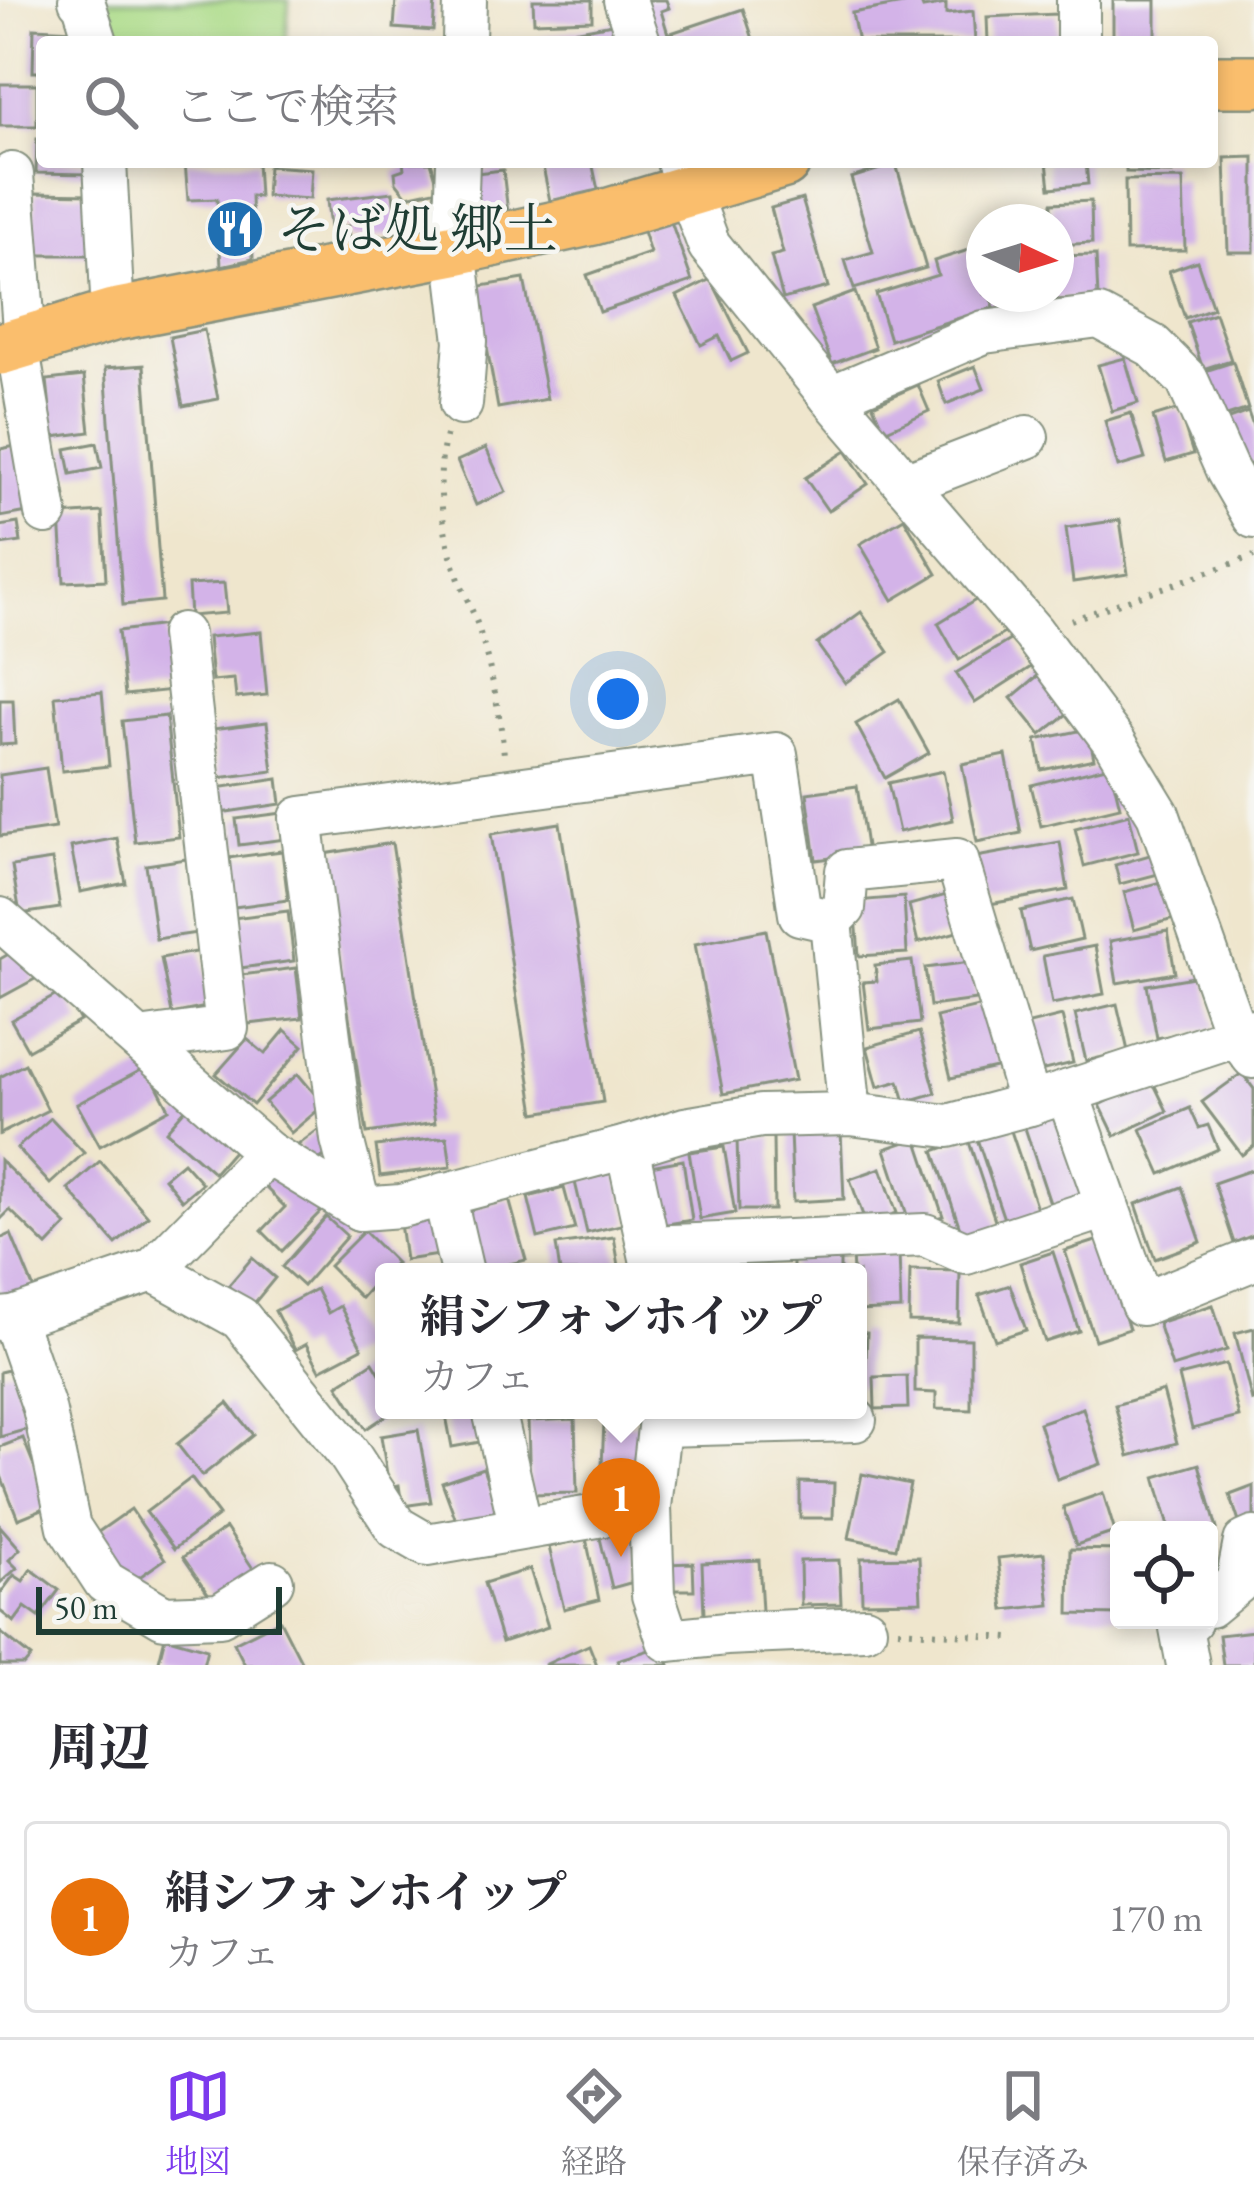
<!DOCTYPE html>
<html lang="ja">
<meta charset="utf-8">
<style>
:root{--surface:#fff;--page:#f7f7f7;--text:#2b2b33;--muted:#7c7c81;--line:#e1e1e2;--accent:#7c3aed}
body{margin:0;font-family:"EB Garamond","Noto Serif JP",serif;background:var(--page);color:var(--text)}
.controls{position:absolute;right:36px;bottom:36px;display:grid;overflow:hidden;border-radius:12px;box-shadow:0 6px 18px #0003}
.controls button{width:108px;height:108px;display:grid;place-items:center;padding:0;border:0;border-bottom:3px solid var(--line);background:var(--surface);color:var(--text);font:60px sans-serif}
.compass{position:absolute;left:966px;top:204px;width:108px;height:108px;border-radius:50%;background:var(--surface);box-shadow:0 6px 18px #0003;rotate:94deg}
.scale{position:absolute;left:36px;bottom:30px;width:246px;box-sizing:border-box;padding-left:12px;border:6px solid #1f3d34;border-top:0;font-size:33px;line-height:42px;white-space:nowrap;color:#1f3d34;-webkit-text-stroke:9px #f6f6f2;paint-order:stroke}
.you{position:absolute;left:618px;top:699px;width:42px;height:42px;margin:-30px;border:9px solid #fff;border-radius:50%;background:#1a73e8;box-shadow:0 0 0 18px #1a73e833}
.badge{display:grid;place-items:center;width:78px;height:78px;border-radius:50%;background:var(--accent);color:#fff;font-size:39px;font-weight:700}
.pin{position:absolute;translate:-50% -99px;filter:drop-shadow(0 3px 6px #0008)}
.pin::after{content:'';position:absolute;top:63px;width:42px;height:36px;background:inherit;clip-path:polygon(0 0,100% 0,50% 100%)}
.popup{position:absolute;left:375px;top:1263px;width:492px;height:156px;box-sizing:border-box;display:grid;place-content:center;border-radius:12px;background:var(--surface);filter:drop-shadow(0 3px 9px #0005);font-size:39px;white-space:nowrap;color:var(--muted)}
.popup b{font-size:45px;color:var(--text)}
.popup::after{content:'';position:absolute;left:50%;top:100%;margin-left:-24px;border:24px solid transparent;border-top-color:var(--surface)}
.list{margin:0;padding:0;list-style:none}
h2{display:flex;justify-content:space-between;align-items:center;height:156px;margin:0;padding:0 48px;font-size:51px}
h2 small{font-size:39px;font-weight:400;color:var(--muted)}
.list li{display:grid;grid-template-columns:78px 1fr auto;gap:36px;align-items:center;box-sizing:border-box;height:192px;margin:0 24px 24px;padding:0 24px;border:3px solid var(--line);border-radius:12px}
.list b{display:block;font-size:45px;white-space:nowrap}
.list p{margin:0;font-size:39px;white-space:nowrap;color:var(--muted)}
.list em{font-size:39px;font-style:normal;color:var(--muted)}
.icon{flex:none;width:66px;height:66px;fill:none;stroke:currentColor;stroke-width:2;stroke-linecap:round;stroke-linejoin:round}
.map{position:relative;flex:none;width:1254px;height:1665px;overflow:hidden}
.search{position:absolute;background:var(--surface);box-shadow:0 6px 18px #0003;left:36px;right:36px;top:36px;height:132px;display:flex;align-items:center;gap:30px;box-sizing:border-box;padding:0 42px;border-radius:12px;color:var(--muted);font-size:45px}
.sheet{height:372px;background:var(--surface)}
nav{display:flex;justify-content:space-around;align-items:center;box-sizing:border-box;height:168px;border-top:3px solid var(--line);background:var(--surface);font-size:33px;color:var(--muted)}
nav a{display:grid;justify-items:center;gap:6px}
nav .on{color:var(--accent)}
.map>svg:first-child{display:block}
</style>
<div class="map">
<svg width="1254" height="1665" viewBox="0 0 1254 1665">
<rect width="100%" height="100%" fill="#f6f6f2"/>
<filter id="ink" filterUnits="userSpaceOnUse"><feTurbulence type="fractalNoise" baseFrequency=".00833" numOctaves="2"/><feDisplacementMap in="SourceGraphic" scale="24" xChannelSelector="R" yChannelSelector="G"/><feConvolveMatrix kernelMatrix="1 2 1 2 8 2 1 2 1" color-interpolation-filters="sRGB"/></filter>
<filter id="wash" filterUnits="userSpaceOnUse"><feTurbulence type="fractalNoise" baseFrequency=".004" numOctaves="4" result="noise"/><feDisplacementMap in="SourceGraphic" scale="48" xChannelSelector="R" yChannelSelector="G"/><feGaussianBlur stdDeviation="2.7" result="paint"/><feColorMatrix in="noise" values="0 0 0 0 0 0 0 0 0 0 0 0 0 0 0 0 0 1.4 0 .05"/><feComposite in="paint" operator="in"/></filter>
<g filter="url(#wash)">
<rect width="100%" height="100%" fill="#efe6cd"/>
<!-- green -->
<polygon fill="#acdb88" stroke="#668c5e" stroke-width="3" points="80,0 289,0 286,42 96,42"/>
<g id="blocks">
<!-- building -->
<g fill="#d3b3e8">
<polygon points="396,0 435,0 433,31 394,28"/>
<polygon points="533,0 592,0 592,20 534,22"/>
<polygon points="640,0 666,0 669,8 661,11 668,34 743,9 754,42 654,42"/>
<rect x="1113" y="0" width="43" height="42"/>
<polygon points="920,1 923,8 946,4 946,14 973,11 975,42 858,42 852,13"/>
<polygon points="1057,14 1058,42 988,42 987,17"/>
<polygon points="618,23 622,42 541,42 540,37"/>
<polygon points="34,28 74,30 84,42 42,42 42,72 33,72"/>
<rect x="0" y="84" width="37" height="42"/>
<polygon points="37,139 42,139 42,162 89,162 89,174 36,173"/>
<polygon points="1254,157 1254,252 1228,252 1225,158"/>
<polygon points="185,162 257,162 259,197 251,196 253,259 221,266 217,199 188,200"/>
<polygon points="403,162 431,162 439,189 407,196 396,182 395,172 404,169"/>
<polygon points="542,162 592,162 598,190 550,201"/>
<polygon points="1047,162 1086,162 1088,184 1050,188"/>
<polygon points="1126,162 1172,162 1172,173 1126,172"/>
<polygon points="896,164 926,268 854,289 845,260 873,252 851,178"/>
<polygon points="268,166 312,169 310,199 266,196"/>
<polygon points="503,170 509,221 482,224 476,173"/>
<polygon points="1183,179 1185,250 1126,251 1125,180"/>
<polygon points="393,192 398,234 349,239 348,226 330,228 327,200"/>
<polygon points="35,193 91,194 90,255 34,255"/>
<polygon points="802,199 828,287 783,299 771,256 783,253 771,208"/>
<polygon points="1091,201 1092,243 1056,245 1056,222 1052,222 1052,203"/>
<polygon points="669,216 692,281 600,312 587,275 650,253 641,225"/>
<polygon points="975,248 984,276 984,294 990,294 994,307 890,340 876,294 938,275 934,261"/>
<polygon points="1096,255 1098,298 1005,302 1005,294 1056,294 1056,256"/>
<polygon points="1197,261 1213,308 1185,318 1169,271"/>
<polygon points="524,279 547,399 498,408 476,287"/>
<polygon points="711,279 748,353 731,361 719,336 701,345 677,296"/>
<polygon points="855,292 875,348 832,364 811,308"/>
<polygon points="1215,313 1231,360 1203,369 1187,322"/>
<polygon points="204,330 218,399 183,406 170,337"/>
<polygon points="1125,358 1138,403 1112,411 1098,365"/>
<polygon points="1233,362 1248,409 1221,418 1205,371"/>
<polygon points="144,365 162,601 123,605 105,368"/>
<polygon points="975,366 984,389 946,404 938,381"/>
<polygon points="84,376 90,432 53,437 47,380"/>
<polygon points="918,385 929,411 884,431 873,405"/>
<polygon points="1179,409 1193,454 1166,462 1153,417"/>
<polygon points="1248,412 1254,429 1254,463 1236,469 1220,422"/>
<polygon points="1131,413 1145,459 1118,467 1105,421"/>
<polygon points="97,443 102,468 71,474 66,449"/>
<polygon points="21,445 33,511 0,517 0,449"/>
<polygon points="486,448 506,492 476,505 457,461"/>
<polygon points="846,451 868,484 828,511 805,478"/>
<polygon points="102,512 106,580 64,582 60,515"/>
<polygon points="904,518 937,574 893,600 860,544"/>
<polygon points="1120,520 1128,574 1073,582 1066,528"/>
<polygon points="18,523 21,542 0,545 0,526"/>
<polygon points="224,583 227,613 190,616 188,585"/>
<polygon points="984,595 1006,632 959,660 938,623"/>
<polygon points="861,612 889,652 845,683 817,644"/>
<polygon points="166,625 173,690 125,695 118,631"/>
<polygon points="261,632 267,695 236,698 234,679 212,681 208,637"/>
<polygon points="1013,638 1031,667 975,703 956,673"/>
<polygon points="1041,673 1072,710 1041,735 1011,698"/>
<polygon points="102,692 109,766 62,771 55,696"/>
<polygon points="899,699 929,753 885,778 856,724"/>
<polygon points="0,700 13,700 15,744 0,745"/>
<polygon points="166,716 179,837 135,842 122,721"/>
<polygon points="267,722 273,771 218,778 213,729"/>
<polygon points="1088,729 1094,759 1042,770 1036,740"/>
<polygon points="1006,755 1021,833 977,842 962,764"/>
<polygon points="1110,766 1120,807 1041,826 1031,785"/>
<polygon points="46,768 55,828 0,836 0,775"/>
<polygon points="943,771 953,820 899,832 888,783"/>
<polygon points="278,779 281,804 220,813 217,788"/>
<polygon points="857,786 867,853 816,860 807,793"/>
<polygon points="283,813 286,839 239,845 236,819"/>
<polygon points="1129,814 1138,852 1084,866 1075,828"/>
<polygon points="560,823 603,1102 535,1113 491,834"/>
<polygon points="117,838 126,883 80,892 71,847"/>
<polygon points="1060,842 1068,890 984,905 976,857"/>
<polygon points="392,843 435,1123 367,1133 324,854"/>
<polygon points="282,851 288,900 234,907 228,858"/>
<polygon points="1160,852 1166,872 1120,884 1115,865"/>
<polygon points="186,859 197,933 156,939 146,865"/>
<polygon points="52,860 60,908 20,914 12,866"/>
<polygon points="1164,881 1174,919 1134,930 1124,892"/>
<polygon points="954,893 964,930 918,943 909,905"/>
<polygon points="904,897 907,953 859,956 855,901"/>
<polygon points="1073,899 1082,939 1030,951 1021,911"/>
<polygon points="288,911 294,961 240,968 233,918"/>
<polygon points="766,930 795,1080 723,1094 695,944"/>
<polygon points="1168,931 1175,973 1117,983 1110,941"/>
<polygon points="1095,946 1104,994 1052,1004 1043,956"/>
<polygon points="19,948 35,979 0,998 0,959"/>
<polygon points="201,951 211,1006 172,1014 161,958"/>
<polygon points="912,961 920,1023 869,1029 863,982 877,981 875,965"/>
<polygon points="971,962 976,1000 930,1006 925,968"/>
<polygon points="296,968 302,1018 248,1024 241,975"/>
<polygon points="1205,975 1215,1027 1157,1038 1147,985"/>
<polygon points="64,991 80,1021 28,1050 11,1020"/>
<polygon points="1117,1004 1128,1051 1086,1061 1075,1014"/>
<polygon points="986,1005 1000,1067 951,1078 936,1017"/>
<polygon points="1062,1016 1073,1063 1032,1073 1021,1026"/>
<polygon points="285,1030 303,1046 253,1105 216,1074 247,1039 265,1054"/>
<polygon points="919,1032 936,1093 905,1102 899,1081 878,1087 867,1047"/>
<polygon points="25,1064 48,1110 0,1134 0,1077"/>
<polygon points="147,1067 169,1109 100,1146 77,1104"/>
<polygon points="1242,1073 1254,1089 1254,1146 1242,1155 1202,1102"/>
<polygon points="298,1074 324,1105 291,1133 265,1102"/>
<polygon points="1152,1080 1167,1111 1115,1136 1100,1105"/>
<polygon points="194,1099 241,1142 214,1173 166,1131"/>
<polygon points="1055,1108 1085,1197 1052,1209 1022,1119"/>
<polygon points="1190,1108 1199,1128 1208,1125 1218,1149 1161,1174 1141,1129"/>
<polygon points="51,1118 84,1153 50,1184 17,1148"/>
<polygon points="1009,1125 1039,1214 1006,1225 976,1136"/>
<polygon points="319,1129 334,1149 313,1164 298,1145"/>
<polygon points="841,1131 844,1199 793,1202 790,1133"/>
<polygon points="447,1137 451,1167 380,1176 376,1146"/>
<polygon points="773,1137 774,1210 739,1210 737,1138"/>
<polygon points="917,1138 943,1216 911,1227 885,1149"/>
<polygon points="968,1139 998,1229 964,1240 934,1151"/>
<polygon points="724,1147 735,1213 700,1219 689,1152"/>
<polygon points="0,1160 67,1225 47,1246 10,1210 0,1220"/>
<polygon points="683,1160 692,1220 655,1226 645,1167"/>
<polygon points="100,1161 148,1216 116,1244 68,1189"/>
<polygon points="271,1161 322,1210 282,1251 262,1231 285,1207 255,1177"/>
<polygon points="183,1162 202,1183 182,1200 164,1178"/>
<polygon points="881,1168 897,1213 866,1224 850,1179"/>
<polygon points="1254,1169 1254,1235 1234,1243 1214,1183"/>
<polygon points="616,1172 629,1223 587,1233 575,1182"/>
<polygon points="1182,1187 1201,1242 1155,1259 1136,1204"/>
<polygon points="564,1188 575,1229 538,1238 528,1197"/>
<polygon points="509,1199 526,1260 477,1272 461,1212"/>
<polygon points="432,1211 438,1255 405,1260 399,1216"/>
<polygon points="326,1217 347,1236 303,1286 282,1267"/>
<polygon points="364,1231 396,1263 384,1272 361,1298 329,1266"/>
<polygon points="11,1234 35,1292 0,1301 0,1239"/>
<polygon points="614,1237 619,1266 604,1269 604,1272 560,1272 556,1245"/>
<polygon points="1099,1240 1129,1329 1095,1340 1065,1251"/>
<polygon points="1053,1252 1079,1331 1045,1342 1020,1263"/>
<rect x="793" y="1253" width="47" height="19"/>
<polygon points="899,1253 901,1309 858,1311 858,1272 853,1272 852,1254"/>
<polygon points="252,1258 275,1278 252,1306 228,1286"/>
<polygon points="910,1270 960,1271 959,1323 909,1322"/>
<polygon points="1010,1285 1026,1330 995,1340 979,1295"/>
<polygon points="316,1289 328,1313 340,1306 362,1348 320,1370 306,1344 295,1350 275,1311"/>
<polygon points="1213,1305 1227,1350 1172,1367 1158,1323"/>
<polygon points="1254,1328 1254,1401 1252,1401 1235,1333"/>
<polygon points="858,1332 867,1333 865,1385 858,1385"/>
<polygon points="915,1338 971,1339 971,1410 936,1409 936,1393 915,1392"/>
<polygon points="373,1362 384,1380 384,1410 395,1410 366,1429 338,1385"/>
<polygon points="1226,1364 1239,1417 1192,1429 1179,1376"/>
<polygon points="12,1369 28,1429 0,1437 0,1372"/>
<polygon points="907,1376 908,1408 875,1409 874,1377"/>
<polygon points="1163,1391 1177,1443 1129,1456 1115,1405"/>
<polygon points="228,1403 253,1435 202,1476 177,1444"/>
<polygon points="1083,1408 1101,1464 1057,1479 1039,1423"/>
<polygon points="445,1410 474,1410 480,1442 452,1447"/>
<polygon points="575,1419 577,1493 530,1494 528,1421"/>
<polygon points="604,1422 645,1424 642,1489 601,1487"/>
<polygon points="418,1430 431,1502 402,1506 399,1485 389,1487 381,1436"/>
<polygon points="23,1438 50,1506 18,1519 0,1473 0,1447"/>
<polygon points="1199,1464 1217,1529 1209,1531 1170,1530 1155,1477"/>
<polygon points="483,1468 500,1516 460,1531 442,1482"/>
<polygon points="862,1474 910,1484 896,1548 849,1538"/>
<polygon points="191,1478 219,1515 174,1549 146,1512"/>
<polygon points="800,1482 834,1483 833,1518 800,1518"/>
<polygon points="1254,1486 1254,1517 1239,1522 1230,1495"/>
<polygon points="1103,1493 1115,1532 1076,1545 1063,1507"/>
<polygon points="131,1509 165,1559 128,1585 94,1535"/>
<polygon points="0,1526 20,1549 9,1560 17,1568 0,1583"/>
<polygon points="226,1528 256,1573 214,1602 183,1557"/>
<polygon points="637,1529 637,1581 612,1588 599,1534"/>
<polygon points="586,1538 599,1600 564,1609 549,1547"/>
<polygon points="1070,1549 1119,1550 1119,1615 1069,1614"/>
<polygon points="1044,1553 1050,1605 1004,1610 998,1558"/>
<polygon points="919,1557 921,1601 862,1602 861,1558"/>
<polygon points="759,1560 762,1611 704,1615 702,1563"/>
<polygon points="839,1560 841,1604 801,1605 800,1561"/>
<polygon points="693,1563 694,1590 666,1590 665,1564"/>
<polygon points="31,1569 59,1590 39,1617 25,1607 14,1622 0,1611 0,1594 14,1575 23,1581"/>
<polygon points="530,1569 548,1627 502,1642 484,1583"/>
<polygon points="280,1620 303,1665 245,1665 234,1643"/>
<polygon points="1254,1631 1254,1665 1223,1665 1219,1635"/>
<polygon points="0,1632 31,1657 24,1665 0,1665"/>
<polygon points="165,1637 207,1649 203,1665 158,1665"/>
<polygon points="589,1645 597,1665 544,1665"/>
<polygon points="662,1646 669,1665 619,1665 617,1660"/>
</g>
</g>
</g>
<g filter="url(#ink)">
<use href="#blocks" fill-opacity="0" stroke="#879280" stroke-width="3"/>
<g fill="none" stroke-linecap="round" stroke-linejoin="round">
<defs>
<g id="minor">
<polyline points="80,0 84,4 96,42"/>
<polyline points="625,0 639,42"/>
<polyline points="1078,0 1078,42"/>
<polyline points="464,42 465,0"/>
<polyline points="105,162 113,315"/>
<polyline points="458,162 455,249 466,341 461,404"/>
<polyline points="678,162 709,245 831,397 1033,633 1115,743 1158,814 1236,1035 1253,1057"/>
<polyline points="12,174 25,342"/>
<polyline points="17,344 46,513"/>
<polyline points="831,397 984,332 1099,317 1153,346 1187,380 1227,470 1254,517"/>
<polyline points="905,484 1027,437"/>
<polyline points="0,919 268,1153 360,1209 401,1206 627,1147 685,1129 761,1116 850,1114 948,1126 1030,1104 1254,1030"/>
<polyline points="831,921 844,908 847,871 957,860 1030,1104"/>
<polyline points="139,1040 227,1028 182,634"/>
<polyline points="1067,1092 1142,1304 1254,1259"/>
<polyline points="627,1147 654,1272"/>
<polyline points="444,1194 462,1272"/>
<polyline points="360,1209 342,1139 301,818 776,754 800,914 831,921 850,1114"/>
<polyline points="649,1247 925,1235 966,1253 1106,1207"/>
<polyline points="153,1270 240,1318 348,1453 396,1527 427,1545 650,1507"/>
<polyline points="13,1318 44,1408 69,1527 105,1582 164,1617 220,1615 272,1582"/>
<polyline points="0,1319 13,1318 153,1270 268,1153"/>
<polyline points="494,1410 521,1528"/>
<polyline points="661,1410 650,1507 653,1595 668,1640 726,1634 865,1628"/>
<polyline points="661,1425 855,1420"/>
<polyline points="1209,1606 1237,1583 1245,1542 1254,1538"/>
<polyline points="1188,1665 1181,1628 1191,1620"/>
</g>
<g id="major">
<polyline points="1212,81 1254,81"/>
<polyline points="0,349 113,315 455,249 593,219 784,162"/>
</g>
</defs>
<!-- minor casing -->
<use href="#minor" stroke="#879280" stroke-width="46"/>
<!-- major casing -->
<use href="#major" stroke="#879280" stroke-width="56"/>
<!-- path -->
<g stroke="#879280" stroke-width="6" stroke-dasharray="3 9" stroke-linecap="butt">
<path d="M446 435C435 478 442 533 457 574 463 592 472 608 478 626 491 669 500 711 504 755"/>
<polyline points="1071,620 1254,556"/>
<polyline points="898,1630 1009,1638"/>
</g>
<!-- minor -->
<use href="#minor" stroke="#fff" stroke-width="42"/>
<!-- major -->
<use href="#major" stroke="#fabe6d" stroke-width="51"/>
</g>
</g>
<!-- icons -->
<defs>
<symbol id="restaurant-disc" viewBox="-11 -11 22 22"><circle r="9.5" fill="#1f6fb2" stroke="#f6f6f2"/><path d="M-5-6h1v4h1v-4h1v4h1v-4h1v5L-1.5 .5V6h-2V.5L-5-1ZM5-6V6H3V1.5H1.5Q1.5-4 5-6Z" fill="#fff"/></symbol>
</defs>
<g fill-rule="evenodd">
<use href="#restaurant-disc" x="202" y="196" width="66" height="66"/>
</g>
<g text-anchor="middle" stroke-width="9" stroke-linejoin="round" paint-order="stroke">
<!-- poi labels -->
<g font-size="54" fill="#1f3d34" stroke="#f6f6f2" text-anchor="start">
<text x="277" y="248">そば処 郷土</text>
</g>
</g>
</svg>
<div class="controls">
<button><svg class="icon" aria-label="locate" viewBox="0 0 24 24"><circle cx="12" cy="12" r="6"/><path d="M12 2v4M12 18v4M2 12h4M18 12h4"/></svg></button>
</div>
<svg class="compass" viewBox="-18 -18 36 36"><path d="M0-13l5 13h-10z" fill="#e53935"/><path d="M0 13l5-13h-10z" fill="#7c7c81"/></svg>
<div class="scale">50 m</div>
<div class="you"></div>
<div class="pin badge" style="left:621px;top:1557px;background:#e8710a">1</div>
<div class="popup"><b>絹シフォンホイップ</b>カフェ</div>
<div class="search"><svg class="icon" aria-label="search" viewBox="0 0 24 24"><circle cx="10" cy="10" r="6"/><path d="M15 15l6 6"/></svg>ここで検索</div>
</div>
<section class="sheet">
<h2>周辺<small></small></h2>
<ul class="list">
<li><span class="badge" style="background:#e8710a">1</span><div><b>絹シフォンホイップ</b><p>カフェ</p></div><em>170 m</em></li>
</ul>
</section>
<nav>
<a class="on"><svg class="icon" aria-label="map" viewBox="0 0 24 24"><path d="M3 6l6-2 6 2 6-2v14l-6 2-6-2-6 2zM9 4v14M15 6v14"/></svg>地図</a>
<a><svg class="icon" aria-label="directions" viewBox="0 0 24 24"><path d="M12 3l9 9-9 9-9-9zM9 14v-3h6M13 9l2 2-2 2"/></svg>経路</a>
<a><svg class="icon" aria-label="saved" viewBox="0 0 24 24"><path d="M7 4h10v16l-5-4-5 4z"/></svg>保存済み</a>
</nav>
